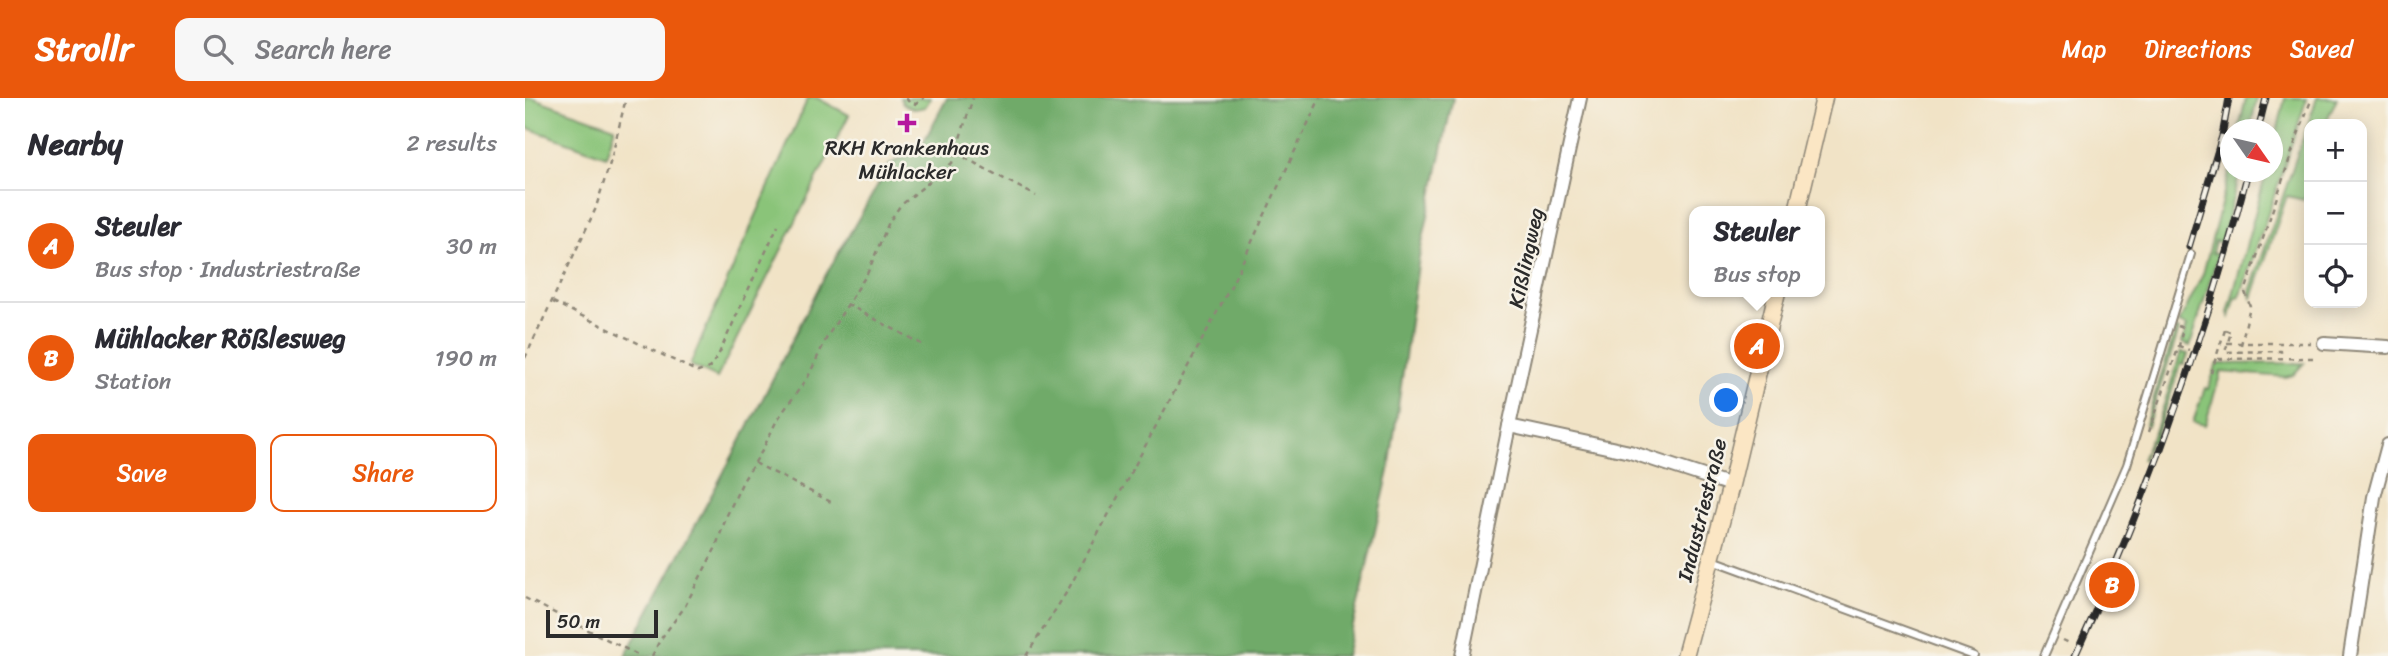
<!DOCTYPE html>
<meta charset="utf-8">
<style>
:root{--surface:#fff;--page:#f7f7f7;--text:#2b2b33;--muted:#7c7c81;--line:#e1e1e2;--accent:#ea580c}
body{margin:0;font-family:Sriracha,sans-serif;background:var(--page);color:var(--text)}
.controls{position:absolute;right:21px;top:21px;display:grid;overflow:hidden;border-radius:14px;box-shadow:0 4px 18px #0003}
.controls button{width:63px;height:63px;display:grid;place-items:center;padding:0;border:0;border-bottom:2px solid var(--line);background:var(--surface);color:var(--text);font:35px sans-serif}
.compass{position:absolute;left:1695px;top:21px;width:63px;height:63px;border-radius:50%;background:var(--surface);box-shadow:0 4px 18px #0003;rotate:124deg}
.scale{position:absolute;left:21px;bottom:18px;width:112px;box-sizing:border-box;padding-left:7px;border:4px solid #2b2b2b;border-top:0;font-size:19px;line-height:24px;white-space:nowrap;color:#2b2b2b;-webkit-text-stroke:5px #f7f3e8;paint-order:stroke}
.you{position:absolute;left:1202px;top:303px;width:24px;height:24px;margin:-18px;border:5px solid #fff;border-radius:50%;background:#1a73e8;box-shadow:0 0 0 10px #1a73e833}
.badge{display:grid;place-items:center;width:46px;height:46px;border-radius:50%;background:var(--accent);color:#fff;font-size:23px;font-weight:700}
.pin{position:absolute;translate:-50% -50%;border:4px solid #fff;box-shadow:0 2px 7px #0006}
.popup{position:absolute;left:1164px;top:108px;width:136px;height:91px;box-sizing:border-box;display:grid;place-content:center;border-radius:14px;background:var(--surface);filter:drop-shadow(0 2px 5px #0005);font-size:23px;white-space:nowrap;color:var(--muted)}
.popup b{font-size:26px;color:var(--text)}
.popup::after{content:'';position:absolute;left:50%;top:100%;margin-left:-14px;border:14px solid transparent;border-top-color:var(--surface)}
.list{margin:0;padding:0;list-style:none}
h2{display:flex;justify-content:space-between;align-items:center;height:91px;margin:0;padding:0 28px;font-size:30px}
h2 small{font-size:23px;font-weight:400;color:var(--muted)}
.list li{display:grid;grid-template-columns:46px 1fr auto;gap:21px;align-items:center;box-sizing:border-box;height:112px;padding:0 28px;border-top:2px solid var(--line)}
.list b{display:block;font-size:26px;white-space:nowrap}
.list p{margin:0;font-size:23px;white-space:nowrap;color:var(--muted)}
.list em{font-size:23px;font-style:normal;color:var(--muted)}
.actions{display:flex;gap:14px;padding:21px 28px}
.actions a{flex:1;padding:16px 0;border:2px solid var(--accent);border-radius:14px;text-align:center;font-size:24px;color:var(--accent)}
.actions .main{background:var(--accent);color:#fff}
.icon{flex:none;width:38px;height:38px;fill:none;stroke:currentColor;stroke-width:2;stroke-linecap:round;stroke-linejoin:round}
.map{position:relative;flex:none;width:1863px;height:558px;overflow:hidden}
header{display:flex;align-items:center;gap:42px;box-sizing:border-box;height:98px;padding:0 35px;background:var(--accent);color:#fff}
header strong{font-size:33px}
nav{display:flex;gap:38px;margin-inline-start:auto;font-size:24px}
.search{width:490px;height:63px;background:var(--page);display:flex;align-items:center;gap:18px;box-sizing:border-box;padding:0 24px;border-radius:14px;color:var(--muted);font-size:26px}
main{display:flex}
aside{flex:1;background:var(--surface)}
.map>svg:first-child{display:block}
</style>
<header>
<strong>Strollr</strong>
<div class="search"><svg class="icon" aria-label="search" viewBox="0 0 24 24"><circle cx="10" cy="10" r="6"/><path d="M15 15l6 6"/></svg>Search here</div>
<nav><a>Map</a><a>Directions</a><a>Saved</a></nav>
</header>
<main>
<aside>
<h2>Nearby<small>2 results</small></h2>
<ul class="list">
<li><span class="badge">A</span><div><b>Steuler</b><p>Bus stop · Industriestraße</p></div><em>30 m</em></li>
<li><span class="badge">B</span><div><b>Mühlacker Rößlesweg</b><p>Station</p></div><em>190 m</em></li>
</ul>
<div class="actions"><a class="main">Save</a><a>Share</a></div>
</aside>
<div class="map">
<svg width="1863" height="558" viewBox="0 0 1863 558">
<rect width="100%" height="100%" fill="#f7f3e8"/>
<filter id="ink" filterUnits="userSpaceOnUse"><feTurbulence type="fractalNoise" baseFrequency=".0143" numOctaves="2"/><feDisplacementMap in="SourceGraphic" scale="14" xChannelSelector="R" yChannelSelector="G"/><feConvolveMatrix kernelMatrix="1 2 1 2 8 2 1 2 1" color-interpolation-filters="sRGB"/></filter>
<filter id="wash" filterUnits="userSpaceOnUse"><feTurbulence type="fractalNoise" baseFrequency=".00686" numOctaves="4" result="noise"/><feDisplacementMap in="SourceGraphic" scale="28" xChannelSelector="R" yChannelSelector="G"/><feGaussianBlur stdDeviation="1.57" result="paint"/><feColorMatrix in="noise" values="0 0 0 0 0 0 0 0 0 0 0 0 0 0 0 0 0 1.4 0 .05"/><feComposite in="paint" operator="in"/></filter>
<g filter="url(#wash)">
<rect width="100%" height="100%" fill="#f1e3c6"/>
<!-- green -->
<g fill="#8ac479" stroke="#5a7852" stroke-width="2">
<polygon points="0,0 8,0 90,29 81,58 0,29"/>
<polygon points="283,0 292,0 324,17 192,280 165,267"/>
<polygon points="375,0 406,0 400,9 390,11 378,6"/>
<polygon points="1721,0 1732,0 1725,31 1714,31"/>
<polygon points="1760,0 1782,0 1717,193 1714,199 1710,201 1705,219 1703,215 1738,86 1743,74 1748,74 1750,43"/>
<polygon points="1792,0 1812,0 1800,26 1784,26 1784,83 1779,102 1762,98 1727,200 1725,193"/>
<polygon points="1705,72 1706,74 1715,74 1696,144 1690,143 1687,155 1693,157 1665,248 1657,245 1662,228 1654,225 1678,176"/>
<polygon points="1651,231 1654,232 1622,328 1620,327"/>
<polygon points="1656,254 1663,256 1659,266 1656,266 1629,344 1625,342 1617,362 1631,331"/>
<polygon points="1779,265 1768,277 1761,279 1696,274 1680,327 1668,324 1680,290 1683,291 1692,266"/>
</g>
<!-- forest -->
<polygon fill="#6faa69" stroke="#4d6a4a" stroke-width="2" points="422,0 928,0 894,160 864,373 821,558 100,558 230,316 295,187 365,66 396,49"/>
</g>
<g filter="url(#ink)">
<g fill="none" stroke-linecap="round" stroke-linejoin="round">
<defs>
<g id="lane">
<polyline points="1188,462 1449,558"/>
<polyline points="1519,558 1602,367 1666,156"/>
</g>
<g id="street">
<polyline points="1799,245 1863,249"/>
<polyline points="984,328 1105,354 1206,387"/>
<polyline points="937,558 984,328 1055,0"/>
<polyline points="1825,558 1849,399 1863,347"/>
</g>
<g id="secondary">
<polyline points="1272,113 1299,0"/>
<polyline points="1160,558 1206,387 1252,194"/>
</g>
</defs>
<!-- lane casing -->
<use href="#lane" stroke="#8e8778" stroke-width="10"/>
<!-- street casing -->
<use href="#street" stroke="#8e8778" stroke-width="16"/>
<!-- secondary casing -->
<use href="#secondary" stroke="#8e8778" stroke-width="19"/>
<!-- path -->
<g stroke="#8e8778" stroke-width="2.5" stroke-dasharray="5 5" stroke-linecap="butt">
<polyline points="381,0 384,4 391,6 399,0"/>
<polyline points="431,55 511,98"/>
<polyline points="28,204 173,274 184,270 192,260 253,127"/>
<polyline points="322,206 400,248"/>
<polyline points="1653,228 1658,230 1654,248"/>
<polyline points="1700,232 1706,234 1700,254 1756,253 1756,261"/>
<polyline points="1702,245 1786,245"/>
<polyline points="1716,247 1725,208 1720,194 1772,39 1787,0"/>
<polyline points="0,260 70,112 86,62 101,0"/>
<polyline points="1693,261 1789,260"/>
<polyline points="1686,275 1700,232"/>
<polyline points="1624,334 1654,248 1664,252"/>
<polyline points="230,365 308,405"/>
<polyline points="0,500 115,558"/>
<polyline points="1538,542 1544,545"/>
<polyline points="127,558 135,542 159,510 190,451 202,417 218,383 237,353 252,322 283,279 302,239 342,176 364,124 375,108 427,65 448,0"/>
<polyline points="501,558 543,492 706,188 795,0"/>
</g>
<!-- lane -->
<use href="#lane" stroke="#fff" stroke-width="6"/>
<!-- street -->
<use href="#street" stroke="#fff" stroke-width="12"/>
<!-- secondary -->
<use href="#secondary" stroke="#fbe6c4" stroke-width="16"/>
<defs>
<g id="rail">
<polyline points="1733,32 1741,0"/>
<polyline points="1664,149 1697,38 1704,0"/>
<path d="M1550 558C1622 401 1680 241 1723 74"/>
</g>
</defs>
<!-- rail casing -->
<use href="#rail" stroke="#2b2b2b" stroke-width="7"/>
<!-- rail -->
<use href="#rail" stroke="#f7f3e8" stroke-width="4.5" stroke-dasharray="13" stroke-linecap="butt"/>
</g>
</g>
<!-- markers -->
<path fill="#b5179e" stroke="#f7f3e8" stroke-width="2.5" d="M378.5 14.5h7v7h7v7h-7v7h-7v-7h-7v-7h7z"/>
<g text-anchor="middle" stroke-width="5" stroke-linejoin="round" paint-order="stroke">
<!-- poi labels -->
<g font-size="21" fill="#2b2b2b" stroke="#f7f3e8">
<text x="382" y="57">RKH Krankenhaus<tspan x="382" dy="24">Mühlacker</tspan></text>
</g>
<!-- street labels -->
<g font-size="21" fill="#2b2b2b" stroke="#f7f3e8">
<text transform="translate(1001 160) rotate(-78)" y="7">Kißlingweg</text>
<text transform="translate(1177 412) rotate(-76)" y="7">Industriestraße</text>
</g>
</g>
</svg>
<div class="controls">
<button>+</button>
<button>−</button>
<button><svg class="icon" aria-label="locate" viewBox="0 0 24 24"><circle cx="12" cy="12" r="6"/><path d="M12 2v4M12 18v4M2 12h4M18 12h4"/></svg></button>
</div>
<svg class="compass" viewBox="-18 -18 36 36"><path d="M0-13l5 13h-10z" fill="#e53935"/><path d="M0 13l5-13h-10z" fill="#7c7c81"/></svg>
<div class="scale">50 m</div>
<div class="you"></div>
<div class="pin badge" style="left:1232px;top:248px">A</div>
<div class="popup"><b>Steuler</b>Bus stop</div>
<div class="pin badge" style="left:1587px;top:487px">B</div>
</div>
</main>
